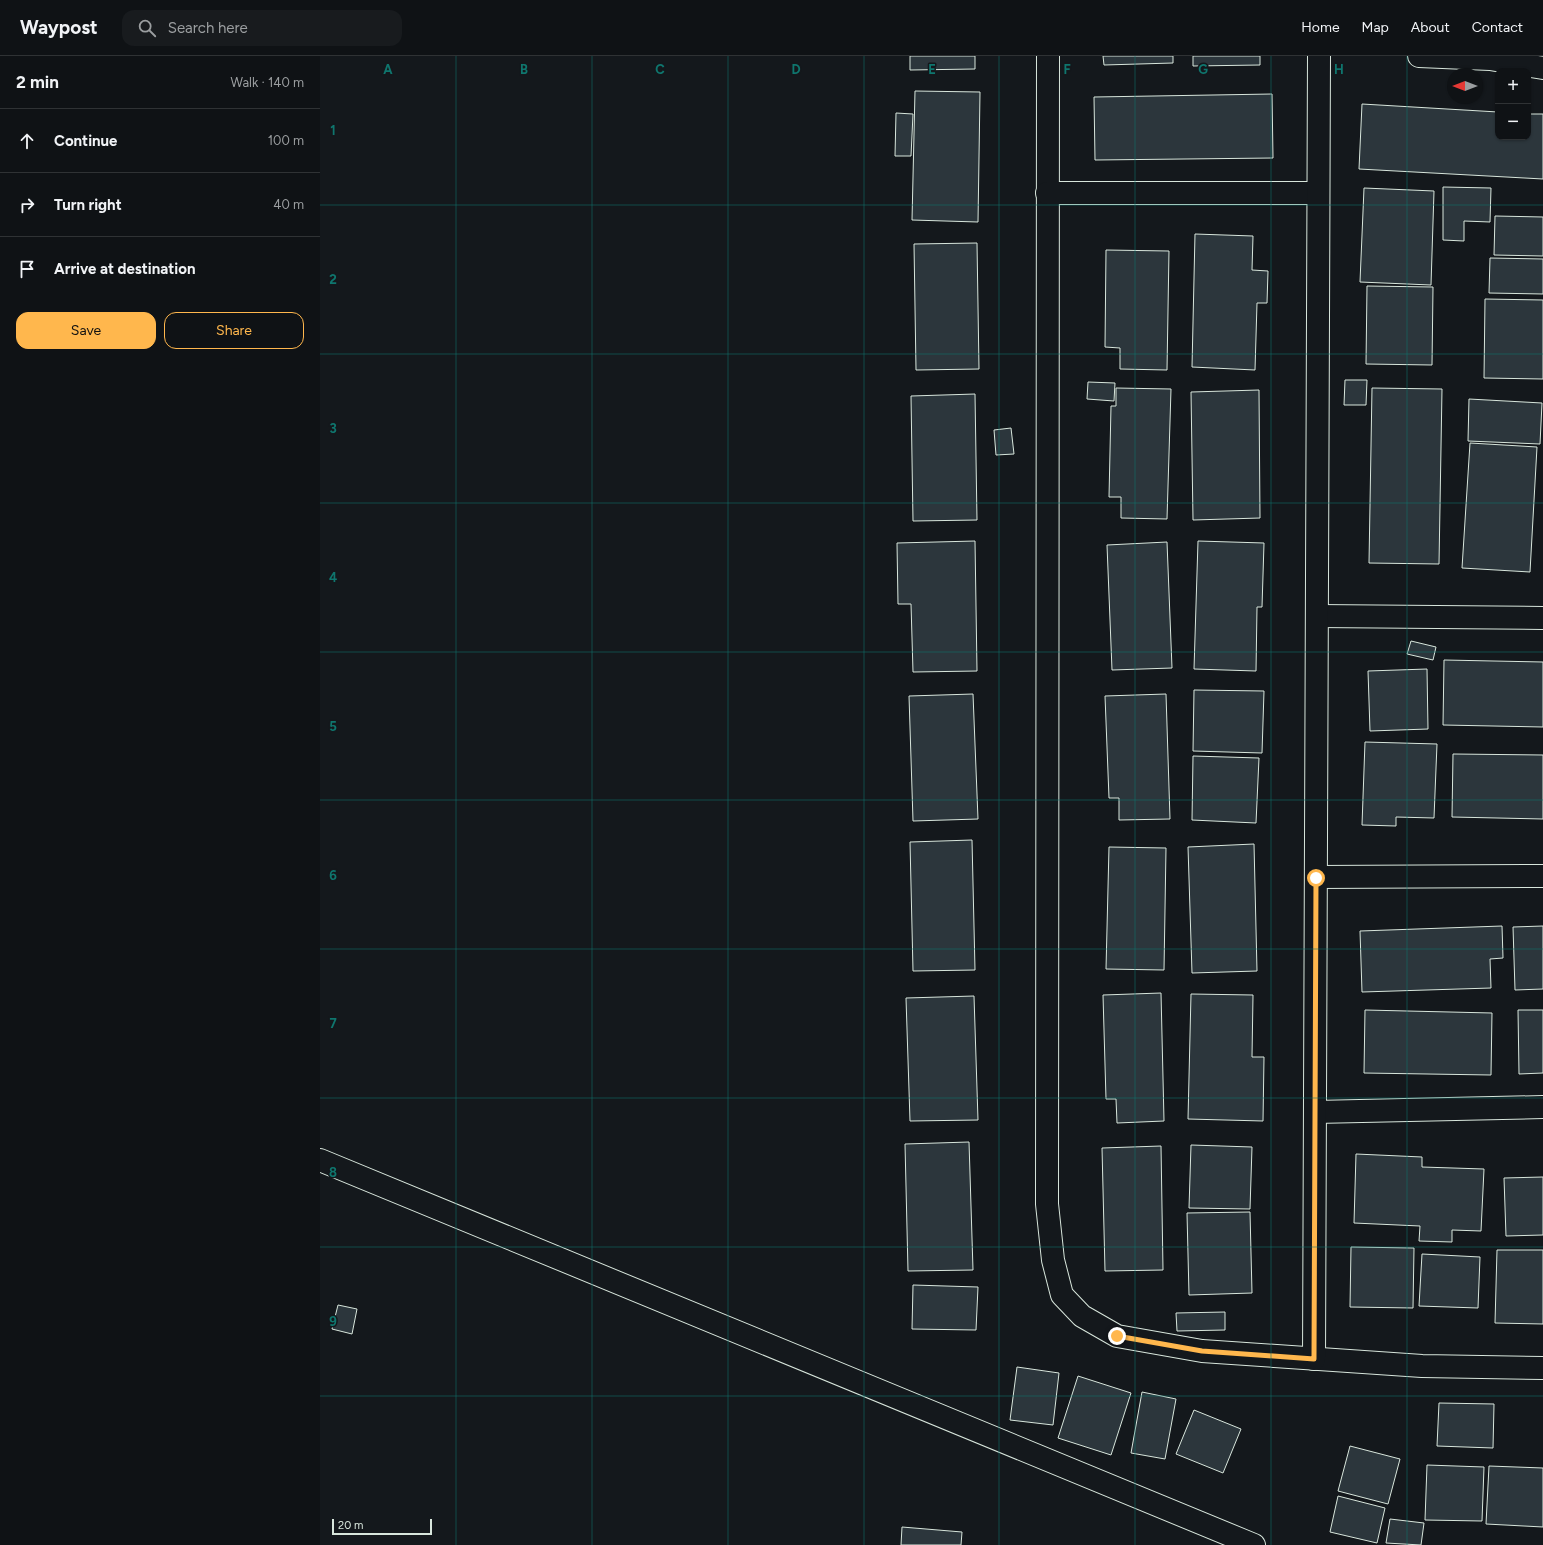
<!DOCTYPE html>
<meta charset="utf-8">
<style>
:root{--surface:#0f1215;--page:#181b1e;--text:#f1f3f6;--muted:#9b9ea0;--line:#2f3234;--accent:#ffb74d}
body{margin:0;font-family:Figtree,sans-serif;background:var(--page);color:var(--text)}
.controls{position:absolute;right:12px;top:12px;display:grid;overflow:hidden;border-radius:8px;box-shadow:0 1px 3px #0004}
.controls button{width:36px;height:36px;display:grid;place-items:center;padding:0;border:0;border-bottom:1px solid var(--line);background:var(--surface);color:var(--text);font:20px sans-serif}
.compass{position:absolute;left:1127px;top:12px;width:36px;height:36px;border-radius:50%;background:var(--surface);box-shadow:0 1px 3px #0004;rotate:270deg}
.scale{position:absolute;left:12px;bottom:10px;width:100px;box-sizing:border-box;padding-left:4px;border:2px solid #d8e6dc;border-top:0;font-size:11px;line-height:14px;white-space:nowrap;color:#d8e6dc;-webkit-text-stroke:3px #14181c;paint-order:stroke}
.stop{position:absolute;width:12px;height:12px;margin:-9px;border:3px solid #ffb74d;border-radius:50%;background:#fff}
.stop.end{background:#ffb74d;border-color:#fff;box-shadow:0 1px 4px #0008}
.list{margin:0;padding:0;list-style:none}
h2{display:flex;justify-content:space-between;align-items:center;height:52px;margin:0;padding:0 16px;font-size:17px}
h2 small{font-size:13px;font-weight:400;color:var(--muted)}
.list li{display:grid;grid-template-columns:26px 1fr auto;gap:12px;align-items:center;box-sizing:border-box;height:64px;padding:0 16px;border-top:1px solid var(--line)}
.list b{display:block;font-size:15px;white-space:nowrap}
.list em{font-size:13px;font-style:normal;color:var(--muted)}
.actions{display:flex;gap:8px;padding:12px 16px}
.actions a{flex:1;padding:9px 0;border:1px solid var(--accent);border-radius:12px;text-align:center;font-size:14px;color:var(--accent)}
.actions .main{background:var(--accent);color:#111}
.icon{flex:none;width:22px;height:22px;fill:none;stroke:currentColor;stroke-width:2;stroke-linecap:round;stroke-linejoin:round}
.map{position:relative;flex:none;width:1223px;height:1489px;overflow:hidden}
header{display:flex;align-items:center;gap:24px;box-sizing:border-box;height:56px;padding:0 20px;background:var(--surface);border-bottom:1px solid var(--line)}
header strong{font-size:19px}
nav{display:flex;gap:22px;margin-inline-start:auto;font-size:14px}
.search{width:280px;height:36px;background:var(--page);display:flex;align-items:center;gap:10px;box-sizing:border-box;padding:0 14px;border-radius:12px;color:var(--muted);font-size:15px}
main{display:flex}
aside{flex:1;background:var(--surface)}
.map>svg:first-child{display:block}
</style>
<header>
<strong>Waypost</strong>
<div class="search"><svg class="icon" aria-label="search" viewBox="0 0 24 24"><circle cx="10" cy="10" r="6"/><path d="M15 15l6 6"/></svg>Search here</div>
<nav><a>Home</a><a>Map</a><a>About</a><a>Contact</a></nav>
</header>
<main>
<aside>
<h2>2 min<small>Walk · 140 m</small></h2>
<ul class="list">
<li><svg class="icon" aria-label="ahead" viewBox="0 0 24 24"><path d="M12 20V5M6 11l6-6 6 6"/></svg><div><b>Continue</b></div><em>100 m</em></li>
<li><svg class="icon" aria-label="right" viewBox="0 0 24 24"><path d="M7 20v-9h11M14 6l5 5-5 5"/></svg><div><b>Turn right</b></div><em>40 m</em></li>
<li><svg class="icon" aria-label="arrive" viewBox="0 0 24 24"><path d="M6 21V4h12l-3 4 3 4H6"/></svg><div><b>Arrive at destination</b></div></li>
</ul>
<div class="actions"><a class="main">Save</a><a>Share</a></div>
</aside>
<div class="map">
<svg width="1223" height="1489" viewBox="0 0 1223 1489">
<rect width="100%" height="100%" fill="#14181c"/>
<!-- building -->
<g fill="#2c363c" stroke="#d8e6dc">
<polygon points="590,0 655,0 655,13 590,14"/>
<polygon points="783,0 853,0 853,7 784,9"/>
<polygon points="873,0 940,0 940,9 873,10"/>
<polygon points="595,35 660,36 658,166 592,164"/>
<polygon points="952,38 953,102 775,104 774,41"/>
<polygon points="1042,48 1178,56 1178,81 1208,81 1208,58 1223,58 1223,123 1039,113"/>
<polygon points="576,57 593,58 591,100 575,100"/>
<polygon points="1123,131 1171,132 1170,166 1144,165 1144,185 1123,184"/>
<polygon points="1044,132 1114,135 1111,229 1040,226"/>
<polygon points="1175,160 1223,161 1223,200 1174,199"/>
<polygon points="875,178 933,180 932,214 948,215 947,247 937,247 935,314 872,311"/>
<polygon points="657,187 659,313 596,314 594,188"/>
<polygon points="786,194 849,195 847,314 800,313 800,292 785,291"/>
<polygon points="1170,202 1223,203 1223,238 1169,237"/>
<polygon points="1047,230 1113,231 1112,309 1046,308"/>
<polygon points="1165,243 1223,244 1223,323 1164,322"/>
<polygon points="1025,324 1047,324 1046,349 1024,349"/>
<polygon points="768,326 795,327 794,345 767,343"/>
<polygon points="796,332 851,333 847,463 801,462 801,441 789,441 791,350 796,350"/>
<polygon points="1052,332 1122,333 1119,508 1049,507"/>
<polygon points="939,334 940,462 873,464 871,336"/>
<polygon points="655,338 657,464 593,465 591,340"/>
<polygon points="1149,343 1222,347 1220,388 1148,385"/>
<polygon points="691,372 694,398 676,399 674,374"/>
<polygon points="1150,387 1217,391 1210,516 1142,512"/>
<polygon points="655,485 657,615 593,616 591,548 578,548 577,487"/>
<polygon points="878,485 944,487 942,551 937,551 936,615 874,613"/>
<polygon points="847,486 852,612 792,614 787,489"/>
<polygon points="1091,585 1116,591 1113,604 1087,598"/>
<polygon points="1124,604 1223,606 1223,671 1123,669"/>
<polygon points="1107,613 1108,673 1050,675 1048,615"/>
<polygon points="874,634 944,635 942,697 873,695"/>
<polygon points="653,638 658,763 593,765 589,640"/>
<polygon points="846,638 850,763 799,764 799,742 789,742 785,640"/>
<polygon points="1045,686 1117,688 1114,762 1076,761 1076,770 1042,769"/>
<polygon points="1133,698 1223,699 1223,763 1132,761"/>
<polygon points="873,700 939,702 936,767 872,764"/>
<polygon points="652,784 655,914 593,915 590,786"/>
<polygon points="934,788 937,915 872,917 868,791"/>
<polygon points="789,791 846,792 844,914 786,913"/>
<polygon points="1182,870 1183,902 1170,903 1171,932 1042,936 1040,875"/>
<polygon points="1223,870 1223,933 1195,934 1193,871"/>
<polygon points="841,937 844,1065 797,1067 796,1043 786,1043 783,939"/>
<polygon points="871,938 933,939 932,1001 944,1001 943,1065 868,1063"/>
<polygon points="654,940 658,1064 590,1065 586,942"/>
<polygon points="1045,954 1172,957 1171,1019 1044,1017"/>
<polygon points="1198,954 1223,954 1223,1017 1199,1018"/>
<polygon points="649,1086 653,1214 588,1215 585,1088"/>
<polygon points="871,1089 932,1091 930,1153 869,1152"/>
<polygon points="841,1090 843,1214 785,1215 782,1092"/>
<polygon points="1036,1098 1102,1101 1102,1111 1164,1113 1161,1175 1132,1174 1132,1186 1099,1185 1100,1170 1034,1167"/>
<polygon points="1223,1121 1223,1179 1186,1180 1184,1122"/>
<polygon points="930,1156 932,1237 869,1239 867,1157"/>
<polygon points="1031,1191 1094,1192 1093,1252 1030,1251"/>
<polygon points="1177,1194 1223,1194 1223,1268 1175,1267"/>
<polygon points="1102,1198 1160,1201 1158,1252 1099,1250"/>
<polygon points="593,1229 658,1231 656,1274 592,1273"/>
<polygon points="18,1249 37,1253 32,1278 12,1273"/>
<polygon points="905,1256 905,1274 857,1275 856,1257"/>
<polygon points="697,1311 739,1317 733,1369 690,1364"/>
<polygon points="758,1320 811,1337 791,1399 738,1382"/>
<polygon points="822,1336 856,1343 845,1403 811,1397"/>
<polygon points="1119,1347 1174,1348 1173,1392 1117,1390"/>
<polygon points="874,1354 921,1373 903,1417 856,1398"/>
<polygon points="1030,1390 1080,1403 1068,1448 1018,1435"/>
<polygon points="1107,1409 1164,1411 1162,1465 1105,1464"/>
<polygon points="1169,1410 1223,1412 1223,1471 1166,1468"/>
<polygon points="1018,1440 1065,1452 1057,1487 1010,1476"/>
<polygon points="1070,1463 1104,1467 1101,1489 1066,1487"/>
<polygon points="582,1471 642,1476 641,1489 581,1489"/>
</g>
<g fill="none" stroke-linecap="round" stroke-linejoin="round">
<defs>
<g id="minor">
<polyline points="728,0 727,1148 733,1204 742,1239 762,1260 797,1280 882,1295 1102,1310 1223,1312"/>
<polyline points="1099,0 1170,3 1223,12"/>
<polyline points="727,137 998,137"/>
<polyline points="997,560 1223,562"/>
<polyline points="996,821 1223,820"/>
<polyline points="995,1056 1223,1051"/>
<polyline points="0,1104 934,1489"/>
<polyline points="994,1303 999,0"/>
</g>
</defs>
<!-- minor casing -->
<use href="#minor" stroke="#d8e6dc" stroke-width="24"/>
<!-- minor -->
<use href="#minor" stroke="#14181c" stroke-width="22"/>
</g>
<g fill="none" stroke-linecap="round" stroke-linejoin="round">
<!-- route -->
<polyline stroke="#ffb74d" stroke-width="5" points="797,1280 882,1295 994,1303 996,822"/>
</g>
<!-- grid -->
<path fill="none" stroke="#0f766e" stroke-width="1" stroke-opacity="0.55" d="M136 0V1489M272 0V1489M408 0V1489M544 0V1489M679 0V1489M815 0V1489M951 0V1489M1087 0V1489M0 149H1223M0 298H1223M0 447H1223M0 596H1223M0 744H1223M0 893H1223M0 1042H1223M0 1191H1223M0 1340H1223"/>
<g font-size="13" text-anchor="middle" font-weight="bold" fill="#0f766e" stroke="#14181c" stroke-width="3" stroke-linejoin="round" paint-order="stroke">
<text x="68" y="18">A</text>
<text x="204" y="18">B</text>
<text x="340" y="18">C</text>
<text x="476" y="18">D</text>
<text x="612" y="18">E</text>
<text x="747" y="18">F</text>
<text x="883" y="18">G</text>
<text x="1019" y="18">H</text>
<text x="13" y="79">1</text>
<text x="13" y="228">2</text>
<text x="13" y="377">3</text>
<text x="13" y="526">4</text>
<text x="13" y="675">5</text>
<text x="13" y="824">6</text>
<text x="13" y="972">7</text>
<text x="13" y="1121">8</text>
<text x="13" y="1270">9</text>
</g>
</svg>
<div class="controls">
<button>+</button>
<button>−</button>
</div>
<svg class="compass" viewBox="-18 -18 36 36"><path d="M0-13l5 13h-10z" fill="#e53935"/><path d="M0 13l5-13h-10z" fill="#9b9ea0"/></svg>
<div class="scale">20 m</div>
<div class="stop" style="left:996px;top:822px"></div>
<div class="stop end" style="left:797px;top:1280px"></div>
</div>
</main>
